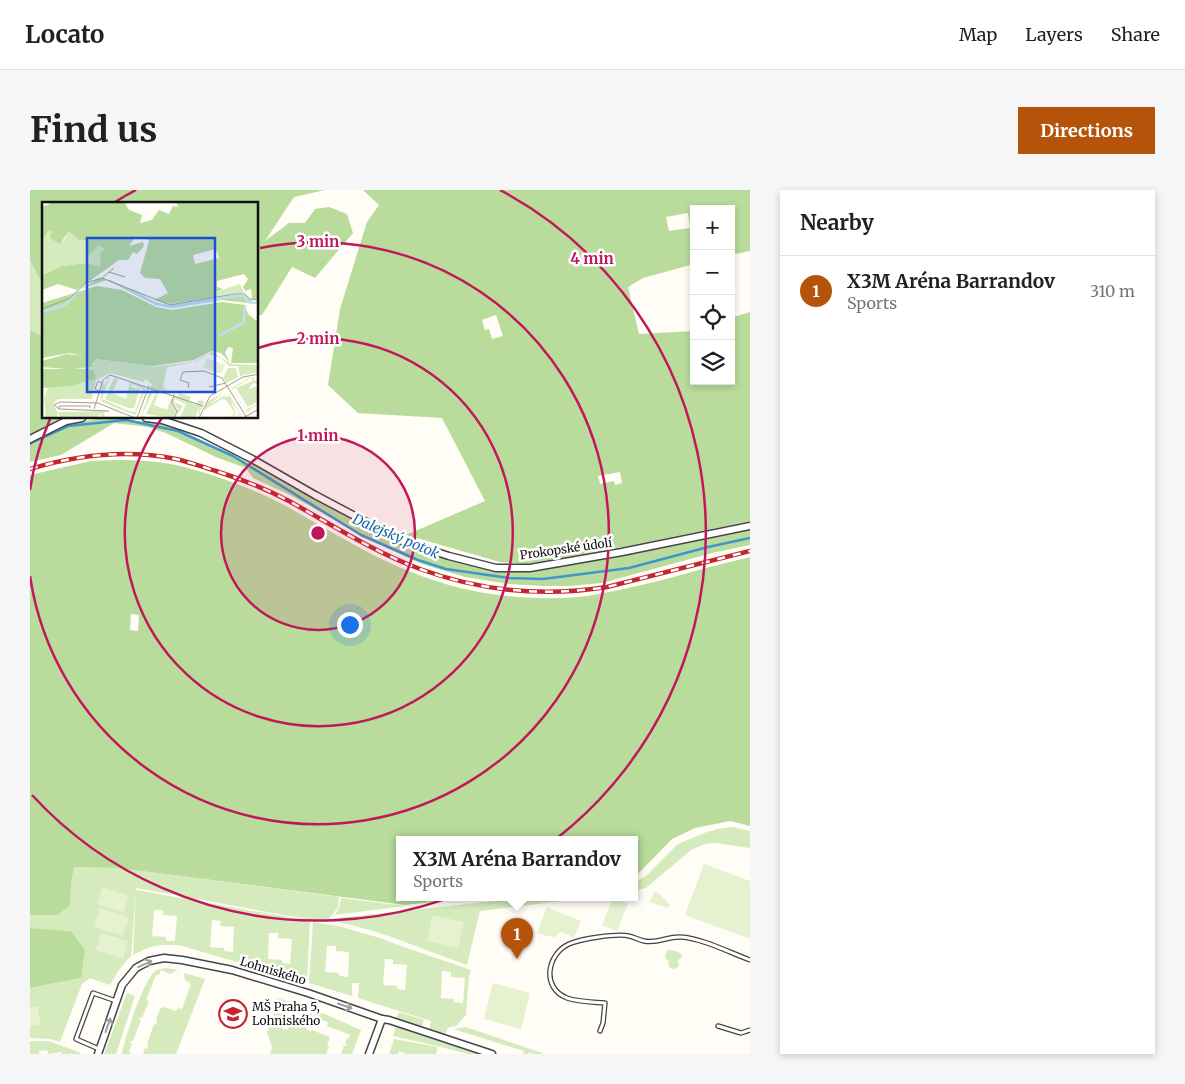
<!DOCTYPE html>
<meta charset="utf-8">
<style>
:root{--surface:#fff;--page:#f6f6f6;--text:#202124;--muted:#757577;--line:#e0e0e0;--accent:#b45309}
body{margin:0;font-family:Merriweather,serif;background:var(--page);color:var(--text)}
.controls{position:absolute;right:15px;top:15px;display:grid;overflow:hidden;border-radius:0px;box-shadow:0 2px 8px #0003}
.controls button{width:45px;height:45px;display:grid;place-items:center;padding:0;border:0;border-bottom:1px solid var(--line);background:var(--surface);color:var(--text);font:25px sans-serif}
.you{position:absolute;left:319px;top:434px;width:18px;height:18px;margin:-12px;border:4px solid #fff;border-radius:50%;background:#1a73e8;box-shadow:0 0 0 8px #1a73e833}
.badge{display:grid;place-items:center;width:32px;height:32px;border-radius:50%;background:var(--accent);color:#fff;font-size:16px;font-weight:700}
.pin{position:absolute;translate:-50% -41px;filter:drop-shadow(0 1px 2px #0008)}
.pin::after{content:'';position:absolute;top:26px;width:18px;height:15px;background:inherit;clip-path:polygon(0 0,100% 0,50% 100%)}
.popup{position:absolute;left:366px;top:646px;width:242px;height:65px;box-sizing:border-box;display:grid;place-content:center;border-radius:0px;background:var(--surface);filter:drop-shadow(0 1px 4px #0005);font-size:16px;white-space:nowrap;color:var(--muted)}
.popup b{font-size:19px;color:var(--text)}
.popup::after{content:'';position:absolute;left:50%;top:100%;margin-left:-10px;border:10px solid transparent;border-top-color:var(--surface)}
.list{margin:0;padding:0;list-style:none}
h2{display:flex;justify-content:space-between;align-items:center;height:65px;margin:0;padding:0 20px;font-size:21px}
h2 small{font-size:16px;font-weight:400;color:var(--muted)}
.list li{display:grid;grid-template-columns:32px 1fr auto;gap:15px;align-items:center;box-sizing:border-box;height:70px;padding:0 20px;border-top:1px solid var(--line)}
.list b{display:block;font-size:19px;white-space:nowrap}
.list p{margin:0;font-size:16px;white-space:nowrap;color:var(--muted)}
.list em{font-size:16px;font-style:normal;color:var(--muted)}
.icon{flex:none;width:28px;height:28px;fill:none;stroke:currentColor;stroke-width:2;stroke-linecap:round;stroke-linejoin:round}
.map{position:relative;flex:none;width:720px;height:864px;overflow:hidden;border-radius:0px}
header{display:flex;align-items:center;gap:30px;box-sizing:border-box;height:70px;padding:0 25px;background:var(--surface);border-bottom:1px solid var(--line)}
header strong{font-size:24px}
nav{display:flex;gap:28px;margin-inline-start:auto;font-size:18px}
.intro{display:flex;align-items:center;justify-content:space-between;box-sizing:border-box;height:120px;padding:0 30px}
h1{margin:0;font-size:35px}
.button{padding:12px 22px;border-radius:0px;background:var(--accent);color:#fff;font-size:18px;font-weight:700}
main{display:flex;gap:30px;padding:0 30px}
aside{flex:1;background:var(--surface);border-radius:0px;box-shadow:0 2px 8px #0003}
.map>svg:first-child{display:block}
</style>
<header>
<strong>Locato</strong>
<nav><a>Map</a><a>Layers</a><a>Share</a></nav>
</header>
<div class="intro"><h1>Find us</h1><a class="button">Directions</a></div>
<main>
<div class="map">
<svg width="720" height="864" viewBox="0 0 720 864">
<rect width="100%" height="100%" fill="#fffdf5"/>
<!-- green -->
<g fill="#d5ebbd" fill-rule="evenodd">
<polygon points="0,71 14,94 14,146 0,140"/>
<polygon points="703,637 720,641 720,658 685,653 675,654 661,660 616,698 605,700 605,693 617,685 648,654 677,642 687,639"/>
<path d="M44 677 85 678 136 684 309 707 308 717 299 729 491 708H556L450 721 437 775C396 761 356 742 312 733 301 731 292 729 282 730L106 698V700L280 731 277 793 149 755H131L120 757 103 765 106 702 101 766C92 775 86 784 80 795L59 788V789L52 794 30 852 20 849 0 848V836L10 834 7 817 0 818V798L51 788 41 741 0 738V725H28L41 695ZM124 720H133V725L147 726 145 751H136V747L122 746ZM402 726 433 732 428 758ZM182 730 191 731 190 736 204 737 203 762 194 761V758L180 757ZM239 743H248V748L262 749 260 774 252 773V770L238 769Z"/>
<polygon points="311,708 375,716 305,725 309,718"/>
<path d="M283 732 308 736 350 748 368 755 441 780 439 787 436 825 426 836 418 838 415 844 399 840 401 831 328 808 329 793H322V806L279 793ZM297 756H306V761L319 762 318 787 309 786V783L295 782ZM355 769H363V774L377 775 375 800 367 799V796L353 795ZM412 781 421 782V787L435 788 433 813 424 812V809L411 808Z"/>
<path d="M640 760C643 760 649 762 651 764L652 767 648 771 649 776 645 779 640 778 638 774 639 771 635 768 636 761Z"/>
<path d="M136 778 148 780 140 784 131 780 129 785H126L116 810 119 811 112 828 110 827 109 829 111 830 103 851H101L100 853 102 854 99 862 101 863V864H92C94 849 114 790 125 781 128 779 133 779 136 778Z"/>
<polygon points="154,783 175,789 146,864 113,864 115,858 117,859 118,854 117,854 124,834 126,835 127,831 126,830 130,819 129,819 134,817 146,821 148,818 152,819 161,794 155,790"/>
<polygon points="97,803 105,806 86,864 74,864"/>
<polygon points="246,808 274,815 331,840 322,864 311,864 314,855 316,856 317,854 315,853 317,849 318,849 320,845 297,836 298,832 284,827 285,824 283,823 282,826 268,820 268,818 266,817 265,819 256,816 248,837 257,840 259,836 263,837 264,836 269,837 270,835 277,838 277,840 281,842 282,840 300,847 297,856 299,857 296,864 240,864 242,857 237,842 246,819"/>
<polygon points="369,822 394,830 391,840 462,864 438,864 407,856 363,846 367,833 365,832"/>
<polygon points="436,837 512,863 513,864 504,864 499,863 498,864 493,864 494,861 423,839"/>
<polygon points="364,849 408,857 406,864 376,864 369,861 368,864 359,864"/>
<polygon points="0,851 19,851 51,863 50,864 32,864 32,862 18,864 17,860 9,861 9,864 0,864"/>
</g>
<!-- forest -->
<g fill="#b9dc9c" fill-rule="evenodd">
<polygon points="0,0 295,0 264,7 235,51 259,33 275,33 285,19 299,17 317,24 323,43 285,88 262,77 232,125 228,125 228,14 14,14 13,94 0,71"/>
<path d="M333 0H720V61L701 65V19H664V74L613 88 598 97 609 144 664 141V191H701V128L720 122V331L599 356 496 374 470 372 376 345 455 311 412 228 328 223 298 195 310 119 337 32 349 15ZM658 23 660 38 639 41 636 27ZM466 125 473 146 462 149 459 139 455 140 452 130ZM590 282 592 293 585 295 584 291 570 294 568 286Z"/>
<polygon points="0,140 14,146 14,228 37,228 0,244"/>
<polygon points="73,228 83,228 134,234 226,276 366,353 419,369 464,381 509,380 581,368 720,340 720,355 682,363 572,393 540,396 513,396 479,394 435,387 392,374 368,363 339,349 260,305 223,288 216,278 188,268 136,243 117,237 84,233 31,265 0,272 0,255 35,235"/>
<path d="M85 270C106 270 126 271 146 275 183 284 222 298 256 316 281 330 306 345 332 359 363 376 396 389 430 398 471 408 527 412 569 404 620 395 669 379 720 367V636L700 631 665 638 642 649 605 687 604 650H370V708H436L375 715 136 684 85 678 44 677 41 695 40 715 28 725H0V285L61 271ZM101 424 109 425 108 441 100 440Z"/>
<polygon points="0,738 41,741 55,760 51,788 0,798"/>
</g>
<!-- pitch -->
<g fill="#e6f2cf">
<polygon points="674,674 720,691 720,749 655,725"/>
<polygon points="73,697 99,706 93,722 67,714"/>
<polygon points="625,701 630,704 640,715 638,718 619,712"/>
<polygon points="583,708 598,714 587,741 572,735"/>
<polygon points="517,717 551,731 544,747 530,742 525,747 517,746 507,743"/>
<polygon points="70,718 99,727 93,746 64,737"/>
<polygon points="402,726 434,732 428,758 397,751"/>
<polygon points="71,743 98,751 93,769 66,760"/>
<polygon points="463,793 500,803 491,839 454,829"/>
<polygon points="7,817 10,834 0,836 0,818"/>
</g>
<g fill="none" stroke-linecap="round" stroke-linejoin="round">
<!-- stream -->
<polyline stroke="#3f96cf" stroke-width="2.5" points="0,254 5,251 38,236 96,230 148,241 203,266 331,345 388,370 416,379 479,388 513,389 599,378 678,357 720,348"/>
<defs>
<g id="lane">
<polyline points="688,836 711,843 720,840"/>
<path d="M570 841 573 833 575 813C563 812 548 812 537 808 511 798 517 764 539 754 550 749 587 743 599 746 604 747 609 750 614 751 628 754 638 746 651 747 671 748 701 763 720 770"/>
<polyline points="69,859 46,849 63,803 86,811"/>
</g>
<g id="street">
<polyline points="116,228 132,230 171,243 222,269 285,305 372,351 419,366 466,378 500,378 592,362 720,336"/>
<polyline points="0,249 36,231 52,228"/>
<polyline points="68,864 92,795 106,778 119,771 134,768 152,770 202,780 278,803 352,829 359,830 462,864"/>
<polyline points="339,864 352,829"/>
</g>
</defs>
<!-- lane casing -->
<use href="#lane" stroke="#444" stroke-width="5.5"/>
<!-- street casing -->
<use href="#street" stroke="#444" stroke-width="9"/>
<!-- lane -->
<use href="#lane" stroke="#fff" stroke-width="3"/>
<!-- street -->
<use href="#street" stroke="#fff" stroke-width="6"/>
<defs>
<path id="rail" d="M0 279C47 265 97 259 146 269 159 272 173 277 186 281 211 289 236 299 259 311 302 335 344 362 390 379 450 401 514 407 577 397L720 361"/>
</defs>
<!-- rail casing -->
<use href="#rail" stroke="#c4262e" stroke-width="4.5"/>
<!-- rail -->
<use href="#rail" stroke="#fff" stroke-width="2.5" stroke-dasharray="8" stroke-linecap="butt"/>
</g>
<!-- one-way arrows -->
<defs><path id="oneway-shaft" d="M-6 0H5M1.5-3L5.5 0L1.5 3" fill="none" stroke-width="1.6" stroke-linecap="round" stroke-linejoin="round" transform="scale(1.25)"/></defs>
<g stroke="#a0a0a0">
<use href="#oneway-shaft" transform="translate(115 774) rotate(-25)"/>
<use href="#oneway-shaft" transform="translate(315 816) rotate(19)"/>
<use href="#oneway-shaft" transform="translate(78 835) rotate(-71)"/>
</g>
<!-- distance rings -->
<circle cx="288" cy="343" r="97" fill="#c2185b" fill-opacity=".12"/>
<g fill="none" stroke="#c2185b" stroke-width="2.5">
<circle cx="288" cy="343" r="97"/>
<path d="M228 158A194 194 0 1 1 132 228"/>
<path d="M0 300A291 291 0 0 1 20 229M230 58A291 291 0 1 1 0 386"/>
<path d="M85 12A388 388 0 0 1 106 0M470 0A388 388 0 1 1 2 605"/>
</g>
<!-- icons -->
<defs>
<symbol id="school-ring" viewBox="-11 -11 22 22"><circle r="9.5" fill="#fff" stroke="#c4262e" stroke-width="1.5"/><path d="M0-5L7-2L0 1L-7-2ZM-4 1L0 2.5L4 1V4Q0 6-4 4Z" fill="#c4262e"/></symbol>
</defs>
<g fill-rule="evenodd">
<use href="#school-ring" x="187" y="808" width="32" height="32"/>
</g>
<g text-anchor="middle" stroke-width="5" stroke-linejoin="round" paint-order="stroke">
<!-- street labels -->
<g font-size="12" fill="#111" stroke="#fff">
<text transform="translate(536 359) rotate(-8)" y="4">Prokopské údolí</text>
<text transform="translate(243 781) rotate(17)" y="4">Lohniského</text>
</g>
<!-- poi labels -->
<g font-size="12" fill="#111" stroke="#fff" text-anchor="start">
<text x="222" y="821">MŠ Praha 5,<tspan x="222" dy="14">Lohniského</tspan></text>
</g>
<!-- water labels -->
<g font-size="14" font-style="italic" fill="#1768a6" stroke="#fff">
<text transform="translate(366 346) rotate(23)" y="5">Dalejský potok</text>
</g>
</g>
<!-- overview -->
<g transform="translate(12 12)">
<rect width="216" height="216" fill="#fffdf5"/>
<path d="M7 28 21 40 27 29 64 47 59 64 44 61 20 64 0 73V38ZM198 82 202 91 174 95V90ZM170 150 189 162 216 163V170L198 174 196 164H187L179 156 167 152 154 160 125 165 121 185 149 195 147 199 153 203 157 198 162 199 156 216 157 205 153 216H138L144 202 133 197 132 200 141 204 133 216 136 207 131 199 133 194H137L136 191 120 185 130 193 117 189 112 203 125 208 129 196 134 208 131 216 104 212 114 191 111 190 100 213 106 216 99 215 110 182 103 177 102 180 68 171 54 178 50 197H16L11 202 15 210 63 209 61 216 57 212 56 216H18L16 210 15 216H4L2 196 6 185 30 184 54 177 52 168 32 165 52 163V157L111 164 109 165 152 160ZM186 166H194L196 175 185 181 181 176ZM71 175 67 176 60 197 87 209 93 210 101 187 90 182 89 185 98 187 92 206H87L63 197 72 176 76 177 70 191 84 197 88 180 104 186 93 213 60 200 58 197 61 188 56 196 62 179V185L66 176ZM208 175H210L213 179 216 178V182L211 181 207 187 216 184V199L206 205 194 186 211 179 209 175 191 187 204 208 216 202 205 210 190 186ZM181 191 166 204 181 194 187 195 186 191 199 213 192 216 198 212 188 197 194 212 187 216 193 211 184 198 180 197 162 208 165 200Z" fill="#d5ebbd"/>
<path d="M12 0H82L87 8 100 13 98 21 110 18 117 8 127 12 131 4 136 5 134 0H216V97H210L209 87 203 89 201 85 206 77 202 72 175 79V85L181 87 174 90V95L128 102 112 98 126 91 118 77 103 76 98 71 107 39 103 35 92 37 87 44 101 40 102 44 95 52 91 50 86 58H77L35 88 16 82 0 88V73L20 64 44 61 58 64 59 50 63 47 56 43 47 53 43 45 44 38H37L27 29 18 42 8 36 10 30 7 28 0 38V5ZM174 47 177 56 153 62 151 53ZM58 76 68 78 110 99 127 104 193 93H203L214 102 180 98 130 106 110 101 65 78 38 87ZM55 84 80 88 114 105 130 108 180 100 203 103 206 112 216 120V161H189L191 146 186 145 183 151 188 161 179 151 169 149 152 158 111 164 53 157 50 165 32 166 52 168 54 177 30 184 0 186V167H24L0 165V159L25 152 43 154 27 151 0 156V101Z" fill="#b9dc9c" fill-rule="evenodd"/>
<path d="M165 156 183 163 179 172 161 165Z" fill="#e6f2cf"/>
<path fill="none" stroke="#b9e0f7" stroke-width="2.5" d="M89 88 114 102 130 105 193 94H202L206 100 217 101M0 110 23 103 36 89M177 134 202 120 203 104"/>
<path fill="none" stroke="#a09f9a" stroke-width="1" d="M67 70 83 75M60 76 72 66M0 107 28 96 44 81 60 76 128 103 193 92H203L208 97 217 98M167 185 184 181M146 186 147 181 138 178 141 170 162 169 180 176 205 216M57 189 53 187 56 179 60 181M17 207V204H48V206M52 207 61 178 68 173 161 204M67 209 17 207 12 203 18 200 56 201 93 216M95 216 107 184M132 216 135 209 130 200 132 192M157 216 168 194 201 175 217 172M201 216 217 207"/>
<path fill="#1d4ed8" fill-opacity="0.15" stroke="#1d4ed8" stroke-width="2.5" d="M45 36H173V190H45Z"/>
<rect width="216" height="216" fill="none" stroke="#111" stroke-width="2.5"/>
</g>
<circle cx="288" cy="343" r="8" fill="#c2185b" stroke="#fff" stroke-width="2.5"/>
<g font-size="15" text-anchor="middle" font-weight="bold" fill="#c2185b" stroke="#fff" stroke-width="5" stroke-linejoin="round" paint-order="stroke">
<text x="288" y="57">3 min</text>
<text x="562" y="74">4 min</text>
<text x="288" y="154">2 min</text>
<text x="288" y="251">1 min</text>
</g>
</svg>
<div class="controls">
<button>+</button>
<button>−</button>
<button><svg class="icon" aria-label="locate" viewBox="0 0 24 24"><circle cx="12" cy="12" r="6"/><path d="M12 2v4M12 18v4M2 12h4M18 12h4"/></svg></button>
<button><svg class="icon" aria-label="layers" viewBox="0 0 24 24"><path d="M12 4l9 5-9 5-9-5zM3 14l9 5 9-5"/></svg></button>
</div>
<div class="you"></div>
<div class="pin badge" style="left:487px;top:769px">1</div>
<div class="popup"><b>X3M Aréna Barrandov</b>Sports</div>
</div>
<aside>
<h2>Nearby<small></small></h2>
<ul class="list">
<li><span class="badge">1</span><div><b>X3M Aréna Barrandov</b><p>Sports</p></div><em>310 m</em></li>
</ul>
</aside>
</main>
